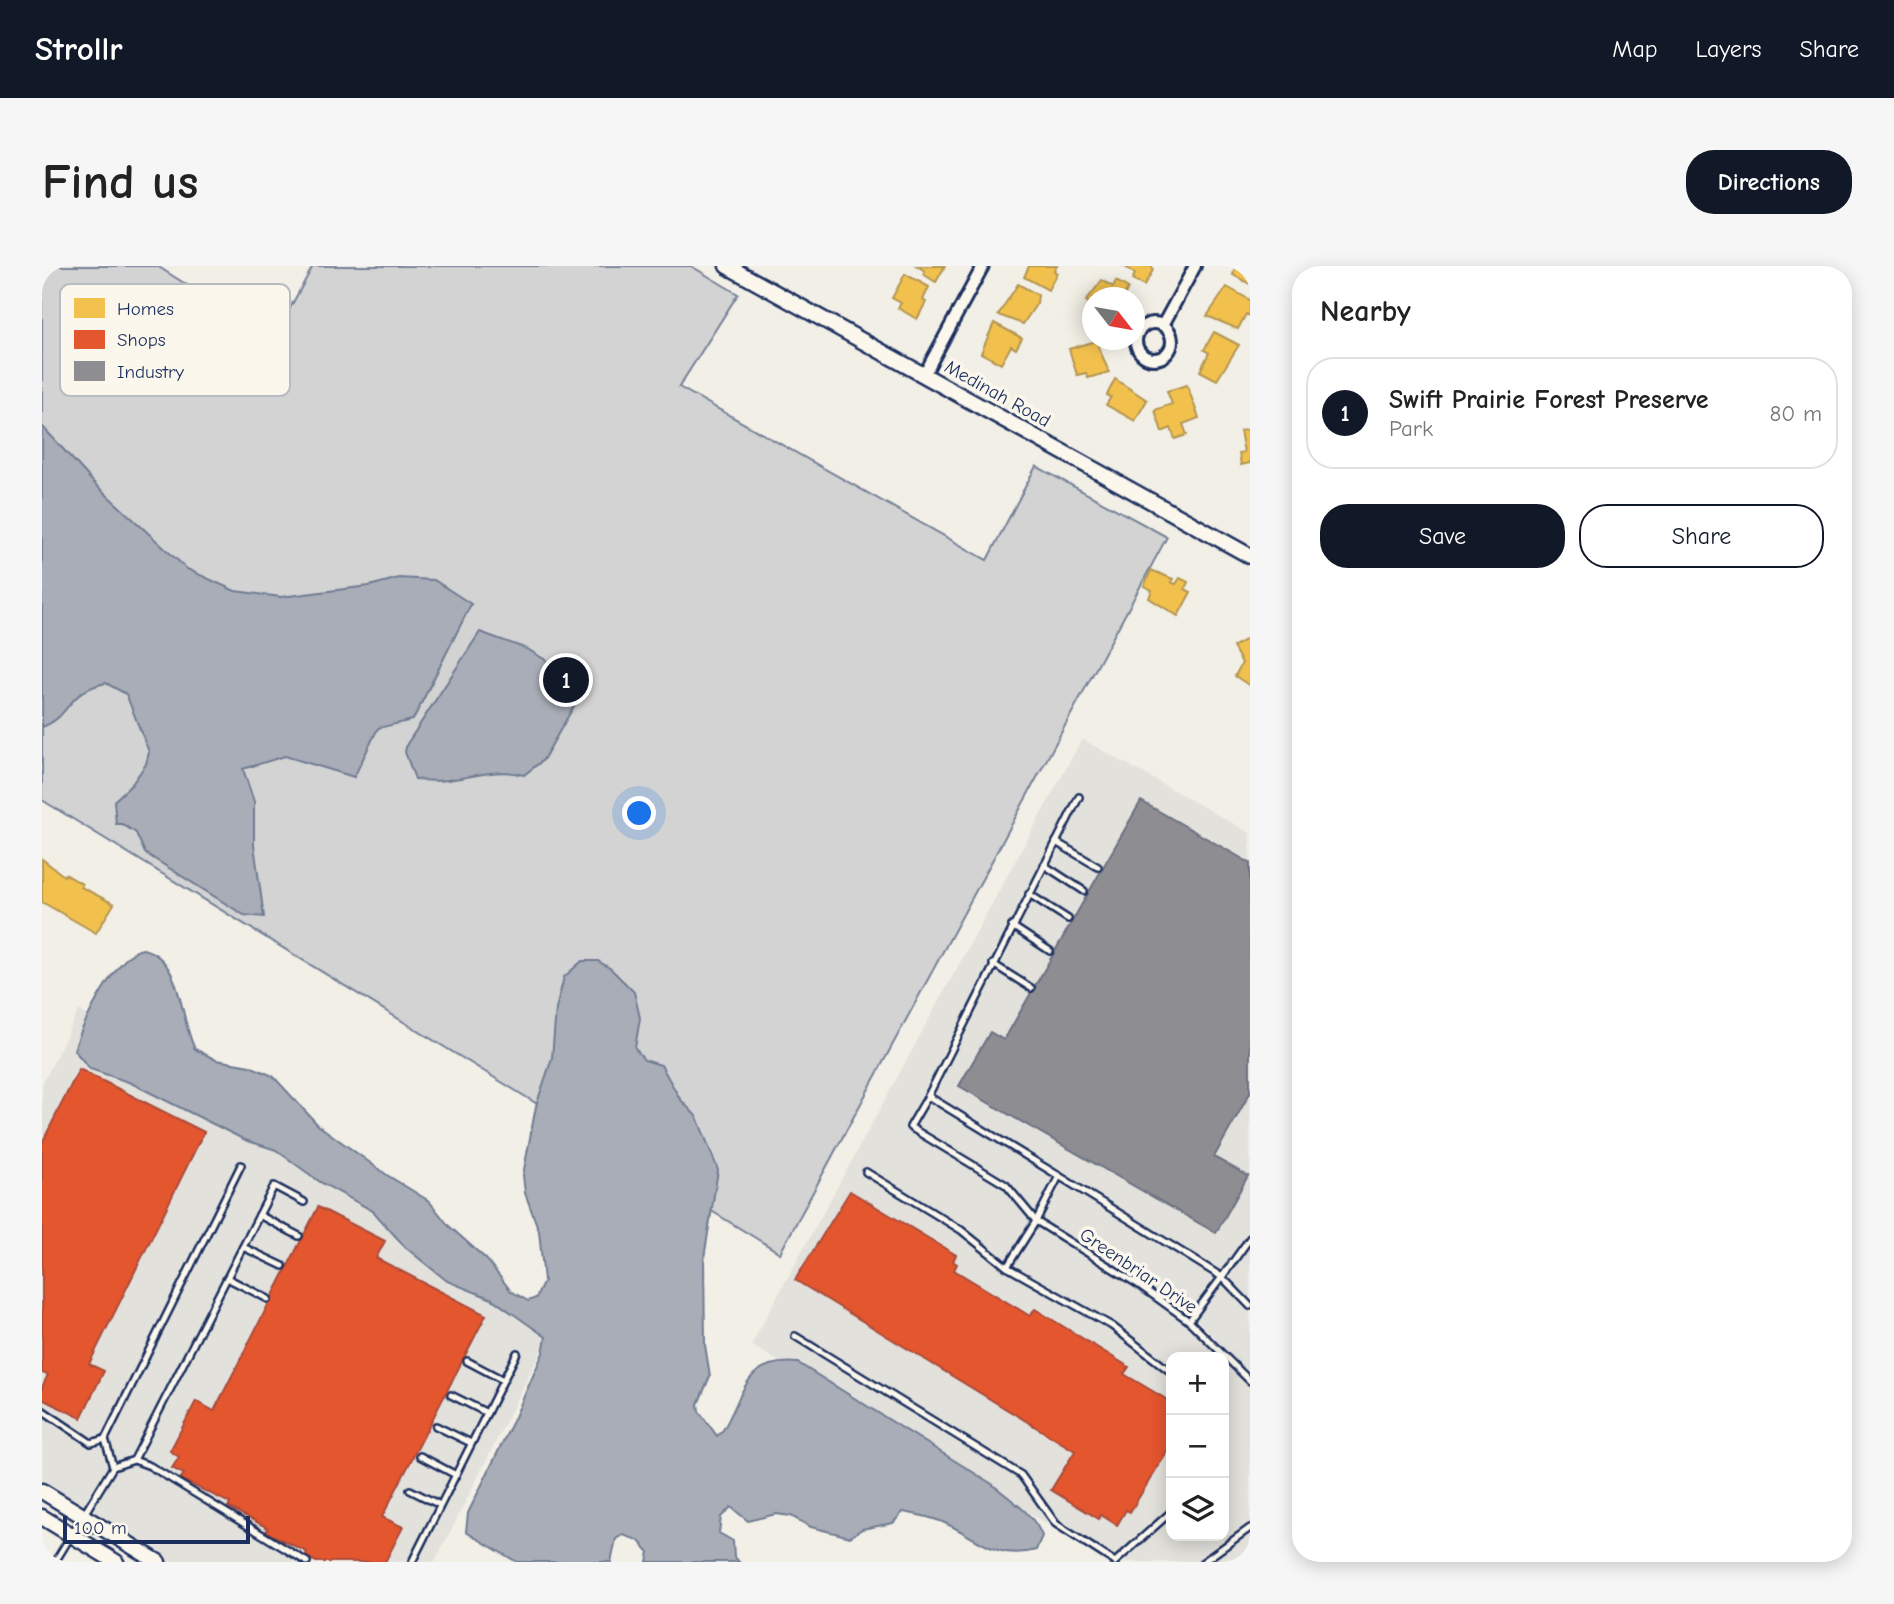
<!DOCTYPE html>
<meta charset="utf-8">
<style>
:root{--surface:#fff;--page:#f6f6f6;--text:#222;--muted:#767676;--line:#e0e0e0;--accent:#111827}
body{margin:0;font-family:"Comic Neue",sans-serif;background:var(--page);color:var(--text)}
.controls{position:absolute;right:21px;bottom:21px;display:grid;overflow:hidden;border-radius:14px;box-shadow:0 4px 18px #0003}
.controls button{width:63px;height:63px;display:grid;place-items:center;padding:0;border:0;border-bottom:2px solid var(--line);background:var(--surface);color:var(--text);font:35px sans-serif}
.compass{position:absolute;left:1040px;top:21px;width:63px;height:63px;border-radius:50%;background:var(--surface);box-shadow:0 4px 18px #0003;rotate:121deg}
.scale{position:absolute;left:21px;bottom:18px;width:187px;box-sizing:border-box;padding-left:7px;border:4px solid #1b2f5e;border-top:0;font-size:19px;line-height:24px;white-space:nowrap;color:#1b2f5e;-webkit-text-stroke:5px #fbf7ec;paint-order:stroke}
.you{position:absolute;left:598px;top:548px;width:24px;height:24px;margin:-18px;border:5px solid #fff;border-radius:50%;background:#1a73e8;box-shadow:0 0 0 10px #1a73e833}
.badge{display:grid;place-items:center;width:46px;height:46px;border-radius:50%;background:var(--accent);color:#fff;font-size:23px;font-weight:700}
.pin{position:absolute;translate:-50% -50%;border:4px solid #fff;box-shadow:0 2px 7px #0006}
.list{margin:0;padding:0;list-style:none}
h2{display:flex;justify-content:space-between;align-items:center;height:91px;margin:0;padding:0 28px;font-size:30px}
h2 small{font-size:23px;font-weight:400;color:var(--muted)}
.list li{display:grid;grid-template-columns:46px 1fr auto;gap:21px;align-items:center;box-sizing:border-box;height:112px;margin:0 14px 14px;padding:0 14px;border:2px solid var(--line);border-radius:28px}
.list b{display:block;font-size:26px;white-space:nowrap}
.list p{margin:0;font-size:23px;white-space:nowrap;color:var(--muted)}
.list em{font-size:23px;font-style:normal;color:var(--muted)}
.actions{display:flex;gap:14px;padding:21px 28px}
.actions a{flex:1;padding:16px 0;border:2px solid var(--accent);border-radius:28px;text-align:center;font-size:24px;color:var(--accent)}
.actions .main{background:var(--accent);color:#fff}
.icon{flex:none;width:38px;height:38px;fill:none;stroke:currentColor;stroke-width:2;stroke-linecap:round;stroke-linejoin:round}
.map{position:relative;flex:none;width:1208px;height:1296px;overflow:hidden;border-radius:28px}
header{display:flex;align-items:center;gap:42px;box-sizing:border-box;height:98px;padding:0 35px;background:var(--accent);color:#fff}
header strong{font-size:33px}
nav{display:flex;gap:38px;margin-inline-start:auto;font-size:24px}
.intro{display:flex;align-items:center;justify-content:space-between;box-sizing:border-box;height:168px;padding:0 42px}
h1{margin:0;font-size:49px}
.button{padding:18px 32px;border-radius:28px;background:var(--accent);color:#fff;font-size:24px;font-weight:700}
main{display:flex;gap:42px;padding:0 42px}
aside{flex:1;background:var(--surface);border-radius:28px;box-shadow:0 4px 18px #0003}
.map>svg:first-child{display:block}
</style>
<header>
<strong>Strollr</strong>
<nav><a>Map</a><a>Layers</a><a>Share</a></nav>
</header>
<div class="intro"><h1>Find us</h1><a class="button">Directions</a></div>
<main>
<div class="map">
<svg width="1208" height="1296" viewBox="0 0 1208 1296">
<rect width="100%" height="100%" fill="#f2efe6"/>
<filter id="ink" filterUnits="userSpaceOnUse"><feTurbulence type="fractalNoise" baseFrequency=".0143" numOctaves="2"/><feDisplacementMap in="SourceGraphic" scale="14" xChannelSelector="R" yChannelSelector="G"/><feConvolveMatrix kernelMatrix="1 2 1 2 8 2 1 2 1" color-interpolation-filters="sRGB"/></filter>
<g filter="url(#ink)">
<!-- built -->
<g fill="#e2e1dc">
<polygon points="1040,473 1208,567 1208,1108 1156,1055 1023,968 1145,1058 1181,1091 1129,1091 1129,1270 1182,1270 1182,1092 1208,1121 1208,1296 1068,1296 709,1079"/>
<polygon points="37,744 512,1060 393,1296 103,1296 0,1232 0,819"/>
</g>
<!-- green -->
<polygon fill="#d2d3d2" stroke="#768198" stroke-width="2" points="0,0 115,0 231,73 271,0 649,0 696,28 637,121 945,294 994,200 1125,271 738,987 0,534"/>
<!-- water -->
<g fill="#a9adb7" stroke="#707b93" stroke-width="2">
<path d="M0 160 53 218 145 303 193 325 239 331 327 320 357 312 392 314 429 338 371 454 336 462 312 511 243 490 201 503 212 536V579L222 651 202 649 103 587 94 567 80 558H74L72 535 90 518 104 498 107 486 84 428 64 417C24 425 28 452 0 461Z"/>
<path d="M438 366 485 383 537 414 540 426 501 494 482 509C444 499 413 521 373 513L363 486 365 478Z"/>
<path d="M101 683C141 693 137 752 153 783L174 794 208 800 231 810 276 859 345 909 387 935 407 960 444 993 469 1025 486 1035 494 1032 502 1015 497 965 483 927 481 909 494 840 510 792 514 743 522 711 540 695H556L569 703 592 726 598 752 593 782 602 794 619 799 638 833 655 851 676 904 662 992 663 1079 668 1110 656 1138 657 1145 675 1170 681 1164C703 1127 702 1092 756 1097L950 1218C968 1234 991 1246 1000 1270L994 1284C952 1296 932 1268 898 1255 887 1251 873 1248 861 1246L851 1257 820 1263 808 1271 769 1261 749 1250 734 1248 706 1255 689 1241 679 1251 677 1267 691 1275 692 1290 697 1296H605L607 1286 596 1274 581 1269 574 1273 569 1296H475L424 1266 426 1247 473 1151 501 1087 504 1071 450 1033 405 1015 363 981 331 945 278 916 234 884 203 874 89 817 48 803 32 784C39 760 76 685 101 683Z"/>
</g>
<!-- homes -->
<g fill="#f2c14e" stroke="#b29553" stroke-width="2">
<polygon points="875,0 903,0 894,16 881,8 883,5"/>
<polygon points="987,0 1015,0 1012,5 1015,7 1006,24 982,11"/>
<polygon points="1082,0 1110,0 1111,4 1102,20 1090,14 1093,8"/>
<polygon points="1193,0 1208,0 1208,18 1191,9"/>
<polygon points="863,8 887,21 881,34 884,36 875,53 856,42 859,37 850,32"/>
<polygon points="1060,14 1071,21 1074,15 1086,22 1081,32 1050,32 1050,47 1044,43 1047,37 1044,35"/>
<polygon points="976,18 996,29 995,37 981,58 956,49"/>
<polygon points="1185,21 1208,34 1208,50 1204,48 1196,63 1165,50"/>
<polygon points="952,57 980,72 974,83 969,80 959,98 939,87"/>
<polygon points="1172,66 1197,79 1175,114 1158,105 1167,87 1162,84"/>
<polygon points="1054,75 1067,106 1046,112 1044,107 1035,109 1027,83"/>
<polygon points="1073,113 1105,134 1093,155 1064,139 1069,131 1065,129"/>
<polygon points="1145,119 1157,152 1141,158 1145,169 1133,173 1129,162 1120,166 1113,144 1130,138 1125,125"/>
<polygon points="1208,163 1208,197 1199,199 1197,187 1202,186 1198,165"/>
<polygon points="1109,304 1131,313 1129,316 1134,318 1138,312 1146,316 1143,323 1149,326 1136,350 1107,332 1110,324 1102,320"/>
<polygon points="1204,373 1208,381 1208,420 1193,410 1200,397 1191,381"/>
<polygon points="0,593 22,610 23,608 40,618 39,621 72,638 54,667 0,636"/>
</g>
<!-- shops -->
<g fill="#e4572e" stroke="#a84b3c" stroke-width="2">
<polygon points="37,803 162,866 47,1098 62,1105 39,1152 0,1133 0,1121 6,1109 0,1107 0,877"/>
<polygon points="808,925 914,989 911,995 915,998 912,1004 988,1050 993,1043 1087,1101 1082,1108 1129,1136 1129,1179 1088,1246 1084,1244 1075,1259 1059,1249 1057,1253 1009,1224 1033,1185 753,1014"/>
<polygon points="276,941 343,975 334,992 444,1049 340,1251 361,1261 343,1296 274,1296 263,1290 265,1286 224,1266 226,1262 186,1241 188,1237 138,1213 142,1208 130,1202 137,1191 128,1185 154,1135 172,1145"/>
</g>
<!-- industry -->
<polygon fill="#8d8d92" stroke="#6b7182" stroke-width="2" points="1099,535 1208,597 1208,827 1172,891 1206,910 1174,967 917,820 948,766 962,774"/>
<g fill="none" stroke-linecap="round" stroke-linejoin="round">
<defs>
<g id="lane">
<polyline points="1014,576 1056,601"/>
<polyline points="1002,599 1042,625"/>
<polyline points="987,628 1026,653"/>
<polyline points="970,660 1008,685"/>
<polyline points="951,698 989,722"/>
<polyline points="886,830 1037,531"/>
<polyline points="824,906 919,964 965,1001 1070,1060 1129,1106"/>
<polyline points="1017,910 886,830 868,861 964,919 994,955 1097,1019 1147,1055 1208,1115"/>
<polyline points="217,949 257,970"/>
<polyline points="201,981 241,1000"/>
<polyline points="965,1001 994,955 1017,910 1180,1011 1208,972"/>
<polyline points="185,1012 226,1033"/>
<polyline points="1147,1055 1180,1011 1208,1040"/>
<polyline points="753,1070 979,1209 1014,1258 1073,1296"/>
<polyline points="425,1095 461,1114"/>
<polyline points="409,1129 445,1147"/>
<polyline points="0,1144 49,1177 63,1173"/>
<polyline points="394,1160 429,1177"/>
<polyline points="378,1190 414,1209"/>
<polyline points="92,1194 108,1200 265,1296"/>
<polyline points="71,1201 63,1173 199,899"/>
<polyline points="368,1224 398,1239"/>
<polyline points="13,1296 71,1201 92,1194 232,920 262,936"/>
<polyline points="370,1296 475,1087"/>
<polyline points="1073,1296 1129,1246"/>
<polyline points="1161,1296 1208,1262"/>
</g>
<g id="street">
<circle cx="1112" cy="75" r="18"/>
<polyline points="1122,57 1153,0"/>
<polyline points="882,109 941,0"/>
</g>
<g id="secondary">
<polyline points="685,0 1208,290"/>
<polyline points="0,1225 116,1296"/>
<polyline points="0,1251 74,1296"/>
</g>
</defs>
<!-- lane casing -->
<use href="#lane" stroke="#1b2f5e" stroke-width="10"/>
<!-- street casing -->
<use href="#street" stroke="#1b2f5e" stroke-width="16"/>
<!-- secondary casing -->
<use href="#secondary" stroke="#1b2f5e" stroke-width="19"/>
<!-- lane -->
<use href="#lane" stroke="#fbf7ec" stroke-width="5"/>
<!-- street -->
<use href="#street" stroke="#fbf7ec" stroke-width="10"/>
<!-- secondary -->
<use href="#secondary" stroke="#fbf7ec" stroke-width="14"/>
</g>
</g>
<g text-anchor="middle" stroke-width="7" stroke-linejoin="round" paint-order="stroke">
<!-- street labels -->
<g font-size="19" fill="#1b2f5e" stroke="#fbf7ec">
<text transform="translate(956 127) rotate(29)" y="7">Medinah Road</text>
<text transform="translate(1097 1004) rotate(34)" y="7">Greenbriar Drive</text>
</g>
</g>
<!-- legend -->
<rect x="18" y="18" width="230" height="112" rx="10" fill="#fbf7ec" stroke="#b8bbc1" stroke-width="2"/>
<rect x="32" y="32" width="31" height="20" fill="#f2c14e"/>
<rect x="32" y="64" width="31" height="19" fill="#e4572e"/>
<rect x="32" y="95" width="31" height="20" fill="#8d8d92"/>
<g font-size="19" fill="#1b2f5e">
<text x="75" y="49">Homes</text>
<text x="75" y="80">Shops</text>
<text x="75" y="112">Industry</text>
</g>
</svg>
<div class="controls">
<button>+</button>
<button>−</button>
<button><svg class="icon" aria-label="layers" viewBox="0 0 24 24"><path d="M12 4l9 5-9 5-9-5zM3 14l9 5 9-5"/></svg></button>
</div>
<svg class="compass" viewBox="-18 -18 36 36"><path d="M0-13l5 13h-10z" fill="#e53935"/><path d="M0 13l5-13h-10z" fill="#767676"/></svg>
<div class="scale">100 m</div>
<div class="you"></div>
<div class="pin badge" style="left:524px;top:414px">1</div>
</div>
<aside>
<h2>Nearby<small></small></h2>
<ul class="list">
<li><span class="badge">1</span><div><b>Swift Prairie Forest Preserve</b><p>Park</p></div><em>80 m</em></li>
</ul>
<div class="actions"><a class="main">Save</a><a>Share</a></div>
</aside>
</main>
